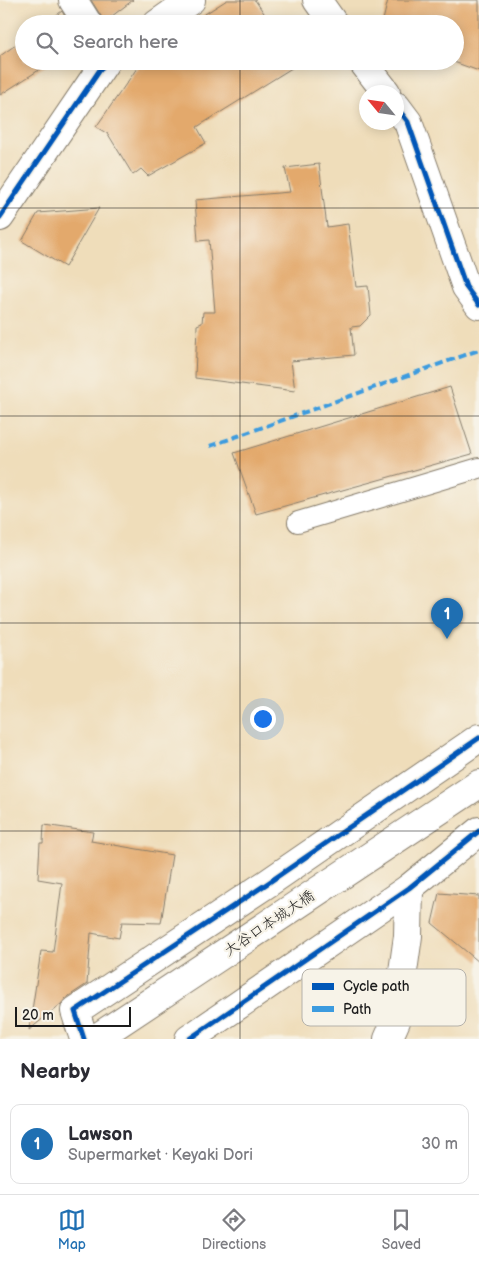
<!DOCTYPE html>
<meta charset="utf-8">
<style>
:root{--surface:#fff;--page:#f2f2f3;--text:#2b2b33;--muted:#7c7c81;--line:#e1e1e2;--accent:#1f6fb2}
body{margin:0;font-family:"Balsamiq Sans","Klee One",sans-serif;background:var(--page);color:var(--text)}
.compass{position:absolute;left:359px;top:85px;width:45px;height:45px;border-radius:50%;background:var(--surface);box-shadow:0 2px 12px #0003;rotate:299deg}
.scale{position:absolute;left:15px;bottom:12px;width:116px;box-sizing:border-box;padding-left:5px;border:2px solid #1c1c1c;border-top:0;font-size:14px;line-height:18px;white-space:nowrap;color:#1c1c1c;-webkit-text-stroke:4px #f7f3e8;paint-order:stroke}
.you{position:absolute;left:262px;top:718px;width:18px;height:18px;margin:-12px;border:4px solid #fff;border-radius:50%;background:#1a73e8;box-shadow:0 0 0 8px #1a73e833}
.badge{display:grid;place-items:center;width:32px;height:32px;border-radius:50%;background:var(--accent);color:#fff;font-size:16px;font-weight:700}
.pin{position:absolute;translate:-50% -41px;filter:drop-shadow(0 1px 2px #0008)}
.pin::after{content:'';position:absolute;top:26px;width:18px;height:15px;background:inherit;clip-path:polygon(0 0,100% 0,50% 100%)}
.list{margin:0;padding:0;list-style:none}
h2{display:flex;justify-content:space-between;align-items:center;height:65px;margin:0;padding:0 20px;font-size:21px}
h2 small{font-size:16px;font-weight:400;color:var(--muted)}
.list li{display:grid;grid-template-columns:32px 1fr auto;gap:15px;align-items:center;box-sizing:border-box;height:80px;margin:0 10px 10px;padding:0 10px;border:1px solid var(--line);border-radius:10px}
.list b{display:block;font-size:19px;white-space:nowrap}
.list p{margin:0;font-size:16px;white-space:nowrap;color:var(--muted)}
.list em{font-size:16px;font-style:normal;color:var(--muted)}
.icon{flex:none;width:28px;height:28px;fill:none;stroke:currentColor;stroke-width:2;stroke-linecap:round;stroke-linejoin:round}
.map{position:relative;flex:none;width:479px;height:1039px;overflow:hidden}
.search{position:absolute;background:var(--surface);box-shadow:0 2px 12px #0003;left:15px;right:15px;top:15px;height:55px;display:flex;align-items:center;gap:12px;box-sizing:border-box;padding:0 18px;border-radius:28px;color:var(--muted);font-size:19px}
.sheet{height:155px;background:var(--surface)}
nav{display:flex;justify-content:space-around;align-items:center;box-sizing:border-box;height:70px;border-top:1px solid var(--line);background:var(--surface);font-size:14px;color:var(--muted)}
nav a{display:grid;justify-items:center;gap:2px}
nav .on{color:var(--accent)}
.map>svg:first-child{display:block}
</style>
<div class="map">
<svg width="479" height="1039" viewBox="0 0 479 1039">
<rect width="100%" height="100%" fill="#f7f3e8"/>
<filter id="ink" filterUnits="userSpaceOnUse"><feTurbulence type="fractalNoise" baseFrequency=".02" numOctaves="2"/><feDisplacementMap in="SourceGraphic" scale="10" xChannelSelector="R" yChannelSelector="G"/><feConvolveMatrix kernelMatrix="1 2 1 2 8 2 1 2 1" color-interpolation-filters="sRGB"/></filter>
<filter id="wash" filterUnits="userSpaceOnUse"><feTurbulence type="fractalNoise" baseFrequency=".0096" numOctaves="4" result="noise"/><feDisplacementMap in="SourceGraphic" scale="20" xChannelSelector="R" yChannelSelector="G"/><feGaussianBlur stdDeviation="1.12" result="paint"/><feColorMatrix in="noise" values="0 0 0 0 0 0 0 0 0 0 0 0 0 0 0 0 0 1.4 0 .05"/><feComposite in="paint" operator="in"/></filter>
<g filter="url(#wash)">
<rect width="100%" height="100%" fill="#efddba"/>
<g id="blocks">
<!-- building -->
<g fill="#e3a96c">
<polygon points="91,0 133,0 103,23 101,16"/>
<polygon points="227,0 255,0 270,22 268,24 200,24 197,19"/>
<polygon points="388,0 479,0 479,71 451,61 455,61 455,24 382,24"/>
<polygon points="62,11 69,24 45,24"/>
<polygon points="24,39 24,61 53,61 0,95 0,56"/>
<polygon points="142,61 303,61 197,127 206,143 148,176 141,169 133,175 108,134 96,127"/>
<polygon points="319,164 327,227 348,224 356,287 368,286 371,315 360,326 351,327 354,355 291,361 295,391 195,378 197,325 202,323 203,312 215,312 209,240 198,241 195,200 290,192 285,168"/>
<polygon points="99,208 65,267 22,241 38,213"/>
<polygon points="450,387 472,454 256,514 234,453"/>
<polygon points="44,825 93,832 91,841 172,855 161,923 122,922 119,938 91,933 87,984 66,998 61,1004 29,1030 41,951 53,952 62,883 38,879 40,843 43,843"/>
<polygon points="439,893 479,896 479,962 432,923"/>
</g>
</g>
</g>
<g filter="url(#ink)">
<use href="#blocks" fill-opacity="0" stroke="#867c6b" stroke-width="1"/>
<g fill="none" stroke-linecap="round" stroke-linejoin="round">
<defs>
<polyline id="service" points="298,522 479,468"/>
<g id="minor">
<polyline points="73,0 88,24"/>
<polyline points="157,24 191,0"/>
<polyline points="0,217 106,61"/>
<polyline points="84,1039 75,1011 268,883 479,738"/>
<polyline points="189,1039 409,888 479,831"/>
<polyline points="388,1039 396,1021 408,936 409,888"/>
</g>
<g id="tertiary">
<polyline points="317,0 334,24"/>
<polyline points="362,61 386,92"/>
<polyline points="396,106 408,122 466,287 479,305"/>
<polyline points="95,1039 479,784"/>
</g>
</defs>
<!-- service casing -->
<use href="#service" stroke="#867c6b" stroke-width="22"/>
<!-- minor casing -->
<use href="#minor" stroke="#867c6b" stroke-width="30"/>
<!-- tertiary casing -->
<use href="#tertiary" stroke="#867c6b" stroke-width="30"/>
<!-- service -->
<use href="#service" stroke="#fff" stroke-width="20"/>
<!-- minor -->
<use href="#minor" stroke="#fff" stroke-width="28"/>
<!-- tertiary -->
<use href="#tertiary" stroke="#fff" stroke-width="28"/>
<!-- quiet -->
<polyline stroke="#3c9bdf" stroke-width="4" stroke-dasharray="8 4" stroke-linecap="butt" points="210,446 479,350"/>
<defs>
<g id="cycleway">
<polyline points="396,106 408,122 466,287 479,305"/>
<polyline points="0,217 106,61"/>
<polyline points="84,1039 75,1011 268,883 479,738"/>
<polyline points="189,1039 409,888 479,831"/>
</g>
</defs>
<!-- cycleway casing -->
<use href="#cycleway" stroke="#f7f3e8" stroke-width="8"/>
<!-- cycleway -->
<use href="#cycleway" stroke="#0057b8" stroke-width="5"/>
</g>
</g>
<!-- grid -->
<path fill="none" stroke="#1c1c1c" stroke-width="1" stroke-opacity="0.55" d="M240 0V24M240 61V1039M0 208H479M0 416H479M0 623H479M0 831H479"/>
<g text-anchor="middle" stroke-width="4.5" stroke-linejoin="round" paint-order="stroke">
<!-- street labels -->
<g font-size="15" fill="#1c1c1c" stroke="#f7f3e8">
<text transform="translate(269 923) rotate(-34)" y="5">大谷口本城大橋</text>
</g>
</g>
<!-- legend -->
<rect x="302" y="969" width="164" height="57" rx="8" fill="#f7f3e8" stroke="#b5b2ab" stroke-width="1"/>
<rect x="312" y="983" width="22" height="7" fill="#0057b8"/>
<rect x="312" y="1006" width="22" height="6" fill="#3c9bdf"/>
<g font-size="14" fill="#1c1c1c">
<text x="343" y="991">Cycle path</text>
<text x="343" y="1014">Path</text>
</g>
</svg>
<svg class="compass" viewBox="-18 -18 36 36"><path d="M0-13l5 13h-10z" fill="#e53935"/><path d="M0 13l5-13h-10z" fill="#7c7c81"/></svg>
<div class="scale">20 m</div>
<div class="you"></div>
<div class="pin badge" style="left:447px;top:639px">1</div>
<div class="search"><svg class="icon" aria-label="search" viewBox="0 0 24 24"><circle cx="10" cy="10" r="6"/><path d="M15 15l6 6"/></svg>Search here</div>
</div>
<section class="sheet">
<h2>Nearby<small></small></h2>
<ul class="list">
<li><span class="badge">1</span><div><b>Lawson</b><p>Supermarket · Keyaki Dori</p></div><em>30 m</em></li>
</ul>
</section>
<nav>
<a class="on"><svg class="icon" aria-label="map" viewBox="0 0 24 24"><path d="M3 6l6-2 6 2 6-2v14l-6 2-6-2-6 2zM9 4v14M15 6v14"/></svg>Map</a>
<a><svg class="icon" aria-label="directions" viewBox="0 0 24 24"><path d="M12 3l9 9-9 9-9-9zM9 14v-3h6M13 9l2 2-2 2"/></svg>Directions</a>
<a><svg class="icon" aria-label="saved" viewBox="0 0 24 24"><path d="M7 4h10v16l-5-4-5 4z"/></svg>Saved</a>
</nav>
